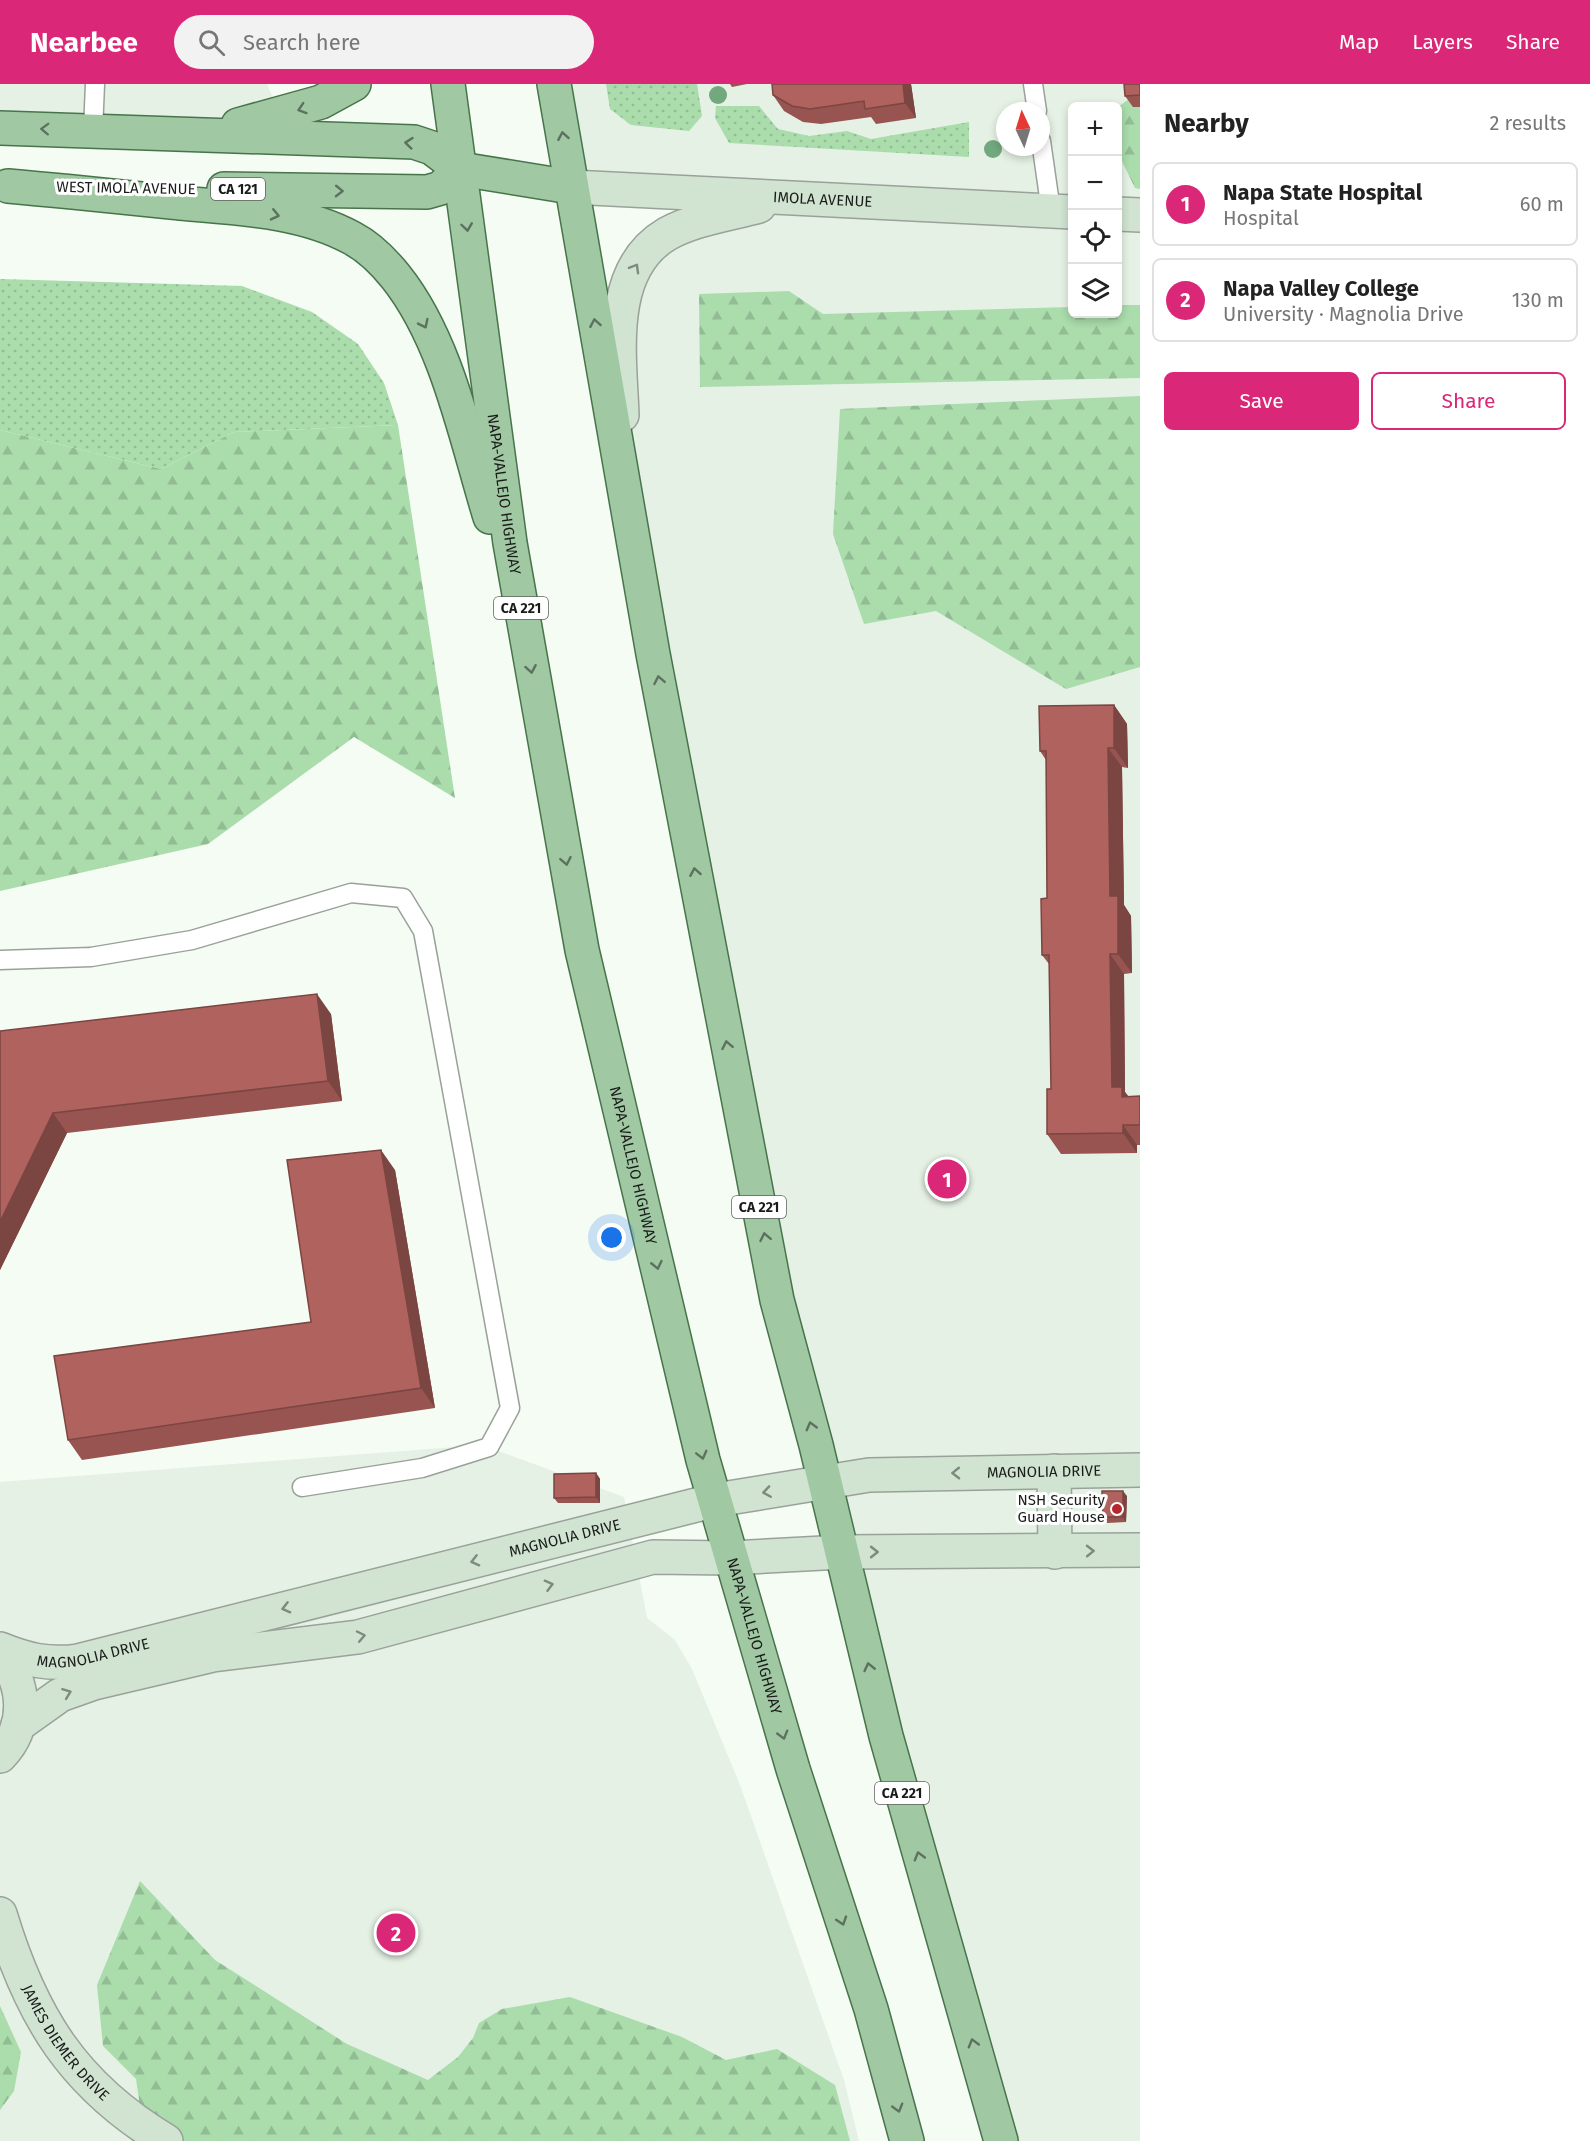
<!DOCTYPE html>
<meta charset="utf-8">
<style>
:root{--surface:#fff;--page:#f2f2f2;--text:#222;--muted:#767676;--line:#e0e0e0;--accent:#db2777}
body{margin:0;font-family:"Fira Sans",sans-serif;background:var(--page);color:var(--text)}
.controls{position:absolute;right:18px;top:18px;display:grid;overflow:hidden;border-radius:9px;box-shadow:0 3px 9px #0003}
.controls button{width:54px;height:54px;display:grid;place-items:center;padding:0;border:0;border-bottom:2px solid var(--line);background:var(--surface);color:var(--text);font:30px sans-serif}
.compass{position:absolute;left:996px;top:18px;width:54px;height:54px;border-radius:50%;background:var(--surface);box-shadow:0 3px 9px #0003;rotate:356deg}
.you{position:absolute;left:612px;top:1154px;width:21px;height:21px;margin:-15px;border:4px solid #fff;border-radius:50%;background:#1a73e8;box-shadow:0 0 0 9px #1a73e833}
.badge{display:grid;place-items:center;width:39px;height:39px;border-radius:50%;background:var(--accent);color:#fff;font-size:20px;font-weight:700}
.pin{position:absolute;translate:-50% -50%;border:3px solid #fff;box-shadow:0 2px 6px #0006}
.list{margin:0;padding:0;list-style:none}
h2{display:flex;justify-content:space-between;align-items:center;height:78px;margin:0;padding:0 24px;font-size:26px}
h2 small{font-size:20px;font-weight:400;color:var(--muted)}
.list li{display:grid;grid-template-columns:39px 1fr auto;gap:18px;align-items:center;box-sizing:border-box;height:84px;margin:0 12px 12px;padding:0 12px;border:2px solid var(--line);border-radius:9px}
.list b{display:block;font-size:22px;white-space:nowrap}
.list p{margin:0;font-size:20px;white-space:nowrap;color:var(--muted)}
.list em{font-size:20px;font-style:normal;color:var(--muted)}
.actions{display:flex;gap:12px;padding:18px 24px}
.actions a{flex:1;padding:14px 0;border:2px solid var(--accent);border-radius:9px;text-align:center;font-size:21px;color:var(--accent)}
.actions .main{background:var(--accent);color:#fff}
.icon{flex:none;width:33px;height:33px;fill:none;stroke:currentColor;stroke-width:2;stroke-linecap:round;stroke-linejoin:round}
.map{position:relative;flex:none;width:1140px;height:2057px;overflow:hidden}
header{display:flex;align-items:center;gap:36px;box-sizing:border-box;height:84px;padding:0 30px;background:var(--accent);color:#fff}
header strong{font-size:28px}
nav{display:flex;gap:33px;margin-inline-start:auto;font-size:21px}
.search{width:420px;height:54px;background:var(--page);display:flex;align-items:center;gap:15px;box-sizing:border-box;padding:0 21px;border-radius:33px;color:var(--muted);font-size:22px}
main{display:flex}
aside{flex:1;background:var(--surface)}
.map>svg:first-child{display:block}
</style>
<header>
<strong>Nearbee</strong>
<div class="search"><svg class="icon" aria-label="search" viewBox="0 0 24 24"><circle cx="10" cy="10" r="6"/><path d="M15 15l6 6"/></svg>Search here</div>
<nav><a>Map</a><a>Layers</a><a>Share</a></nav>
</header>
<main>
<div class="map">
<svg width="1140" height="2057" viewBox="0 0 1140 2057">
<defs>
<pattern id="grass-dots" width="8" height="8" patternUnits="userSpaceOnUse" patternTransform="scale(1.5)"><rect width="8" height="8" fill="#aadcac"/><path d="M2 2h.1M6 6h.1" fill="none" stroke="#92bc93" stroke-width="1.8" stroke-linecap="round"/></pattern>
<pattern id="forest-firs" width="22" height="20" patternUnits="userSpaceOnUse" patternTransform="scale(1.5)"><rect width="22" height="20" fill="#aadcac"/><path d="M5 1l3.5 6h-7zM16 11l3.5 6h-7z" fill="#92bc93"/></pattern>
</defs>
<rect width="100%" height="100%" fill="#f4fcf4"/>
<!-- built -->
<g fill="#e4f1e4" fill-rule="evenodd">
<polygon points="0,0 267,0 280,31 257,37 0,44"/>
<path d="M554 0H1140V2057H1001L886 1652 653 570 620 266 643 172 786 114 571 103ZM1072 22H1118V230H1072ZM1005 27H1041V63H1005Z"/>
<polygon points="482,1361 624,1413 647,1534 675,1556 692,1585 740,1701 844,1996 859,2057 0,2057 0,1398"/>
</g>
<!-- grass -->
<g fill="url(#grass-dots)">
<polygon points="606,0 697,0 702,32 689,47 631,41 610,25"/>
<polygon points="716,22 759,22 778,45 809,52 847,47 871,55 969,38 969,73 729,59 715,34"/>
<polygon points="0,195 242,202 312,228 358,260 384,299 398,341 234,348 161,385 0,346"/>
</g>
<!-- forest -->
<g fill="url(#forest-firs)">
<polygon points="1140,7 1140,105 1135,104 1118,69 1118,23"/>
<polygon points="789,207 823,230 1072,223 1072,230 1118,230 1118,221 1140,221 1140,294 700,303 699,210"/>
<polygon points="1140,312 1140,583 1066,605 936,527 864,540 833,450 840,325"/>
<polygon points="398,341 455,714 354,653 208,760 0,807 0,346 161,385 234,348"/>
<polygon points="140,1797 215,1876 347,1960 428,1996 458,1973 473,1954 479,1939 502,1925 570,1913 682,1953 726,1976 777,1965 835,2001 850,2057 166,2057 143,2043 136,1995 103,1962 97,1901"/>
<polygon points="0,1922 21,1968 14,2007 0,2026"/>
</g>
<g fill="none" stroke-linecap="round" stroke-linejoin="round">
<defs>
<g id="lane">
<polyline points="1033,0 1037,27"/>
<polyline points="93,47 95,0"/>
<polyline points="1041,57 1051,127"/>
<polyline points="0,876 91,873 192,856 351,809 403,814 423,847 510,1324 489,1363 422,1384 302,1403"/>
</g>
<g id="secondary">
<path id="s1" d="M571 103 1072 128"/>
<polyline points="1118,130 1140,131"/>
<path d="M622 331C620 272 606 186 667 150 694 135 729 130 759 122"/>
<polyline points="1054,1387 1055,1468"/>
<path id="s2" d="M0 1565C27 1576 48 1581 78 1577L716 1416 869 1391 1140 1386"/>
<path d="M0 1569C26 1599 29 1642 0 1672"/>
<polyline points="18,1641 60,1611 94,1599 213,1571 358,1553 653,1473 731,1474 842,1468 1140,1466"/>
<path id="s3" d="M0 1830C31 1933 73 2001 166 2057"/>
</g>
<g id="primary">
<path id="s4" d="M448 0 510 459 582 866 703 1376 793 1685 871 1925 907 2057"/>
<polyline points="554,0 653,570 777,1216 816,1361 886,1652 1001,2057"/>
<polyline points="238,41 321,18 354,0"/>
<polyline points="0,44 414,58 432,64 460,85 571,103"/>
<path d="M8 102C65 107 122 113 180 119 236 124 301 126 352 154 369 163 384 178 396 193 447 257 466 355 490 433"/>
<polyline points="224,105 427,108 441,104 460,85"/>
</g>
</defs>
<!-- lane casing -->
<use href="#lane" stroke="#9aa19a" stroke-width="21"/>
<!-- secondary casing -->
<use href="#secondary" stroke="#9aa19a" stroke-width="36"/>
<!-- primary casing -->
<use href="#primary" stroke="#48744b" stroke-width="36"/>
<!-- lane -->
<use href="#lane" stroke="#fff" stroke-width="18"/>
<!-- secondary -->
<use href="#secondary" stroke="#d0e4d1" stroke-width="33"/>
<!-- primary -->
<use href="#primary" stroke="#a0c8a3" stroke-width="33"/>
</g>
<!-- trees -->
<g fill="#71a87e">
<circle cx="718" cy="11" r="9"/>
<circle cx="993" cy="65" r="9"/>
</g>
<!-- wall -->
<g fill="#975451">
<polygon points="730,0 747,0 732,3"/>
<polygon points="911,0 916,34 876,40 871,33 821,40 803,38 784,27 773,11"/>
<polygon points="1140,0 1140,23 1133,23 1125,12"/>
<polygon points="1114,621 1127,640 1128,684 1122,683 1124,821 1131,832 1132,889 1124,890 1125,1008 1129,1013 1140,1012 1140,1061 1137,1061 1137,1069 1061,1070 1047,1050 1051,1005 1049,880 1042,871 1047,814 1046,676 1040,667"/>
<polygon points="331,930 342,1017 67,1049 0,1186 0,947"/>
<polygon points="395,1086 435,1324 82,1376 68,1356 311,1238"/>
<polygon points="596,1389 600,1395 600,1419 558,1419 554,1414"/>
<polygon points="1127,1412 1126,1438 1107,1439 1103,1433"/>
</g>
<!-- shaded-wall -->
<g fill="#7b4542">
<polygon points="903,0 911,0 916,34 905,19"/>
<polygon points="1114,621 1127,640 1128,684 1114,664"/>
<polygon points="1108,664 1122,683 1124,821 1131,832 1132,889 1118,870 1110,812"/>
<polygon points="1110,870 1124,890 1125,1008 1136,1023 1112,1003"/>
<polygon points="317,910 331,930 342,1017 328,997"/>
<polygon points="53,1029 67,1049 0,1186 0,1138"/>
<polygon points="1123,1041 1137,1061 1137,1069 1123,1049"/>
<polygon points="381,1066 395,1086 435,1324 421,1304"/>
<polygon points="596,1389 600,1395 600,1419 596,1413"/>
<polygon points="1123,1407 1127,1412 1126,1438 1123,1433"/>
</g>
<!-- building -->
<g fill="#b0625e" stroke="#7b4542" stroke-width="1.5">
<polygon points="772,0 903,0 905,19 865,25 864,17 810,25 792,22 773,11"/>
<polygon points="1124,0 1140,0 1140,11 1125,12"/>
<polygon points="1114,621 1114,664 1108,664 1110,812 1118,812 1118,870 1110,870 1112,1003 1122,1003 1122,1013 1140,1012 1140,1041 1123,1041 1123,1049 1047,1050 1047,1005 1051,1005 1049,871 1042,871 1041,815 1047,814 1046,667 1040,667 1039,622"/>
<polygon points="317,910 328,997 53,1029 0,1138 0,947"/>
<polygon points="381,1066 421,1304 68,1356 54,1272 311,1238 287,1076"/>
<polygon points="596,1389 596,1413 554,1414 554,1390"/>
<polygon points="1102,1407 1123,1407 1123,1433 1103,1433"/>
</g>
<!-- one-way arrows -->
<defs><path id="oneway-chevron" d="M-2-3.5L2.5 0L-2 3.5" fill="none" stroke-width="1.6" stroke-linecap="round" stroke-linejoin="round" transform="scale(1.5)"/></defs>
<g stroke="#5d725e">
<use href="#oneway-chevron" transform="translate(302 25) rotate(162)"/>
<use href="#oneway-chevron" transform="translate(45 45) rotate(-178)"/>
<use href="#oneway-chevron" transform="translate(563 52) rotate(-100)"/>
<use href="#oneway-chevron" transform="translate(409 59) rotate(-174)"/>
<use href="#oneway-chevron" transform="translate(339 107) rotate(1)"/>
<use href="#oneway-chevron" transform="translate(275 131) rotate(13)"/>
<use href="#oneway-chevron" transform="translate(467 143) rotate(82)"/>
<use href="#oneway-chevron" transform="translate(595 239) rotate(-100)"/>
<use href="#oneway-chevron" transform="translate(424 240) rotate(64)"/>
<use href="#oneway-chevron" transform="translate(531 585) rotate(80)"/>
<use href="#oneway-chevron" transform="translate(659 596) rotate(-101)"/>
<use href="#oneway-chevron" transform="translate(566 777) rotate(79)"/>
<use href="#oneway-chevron" transform="translate(695 788) rotate(-100)"/>
<use href="#oneway-chevron" transform="translate(727 961) rotate(-101)"/>
<use href="#oneway-chevron" transform="translate(765 1153) rotate(-101)"/>
<use href="#oneway-chevron" transform="translate(657 1181) rotate(77)"/>
<use href="#oneway-chevron" transform="translate(811 1342) rotate(-105)"/>
<use href="#oneway-chevron" transform="translate(702 1371) rotate(76)"/>
<use href="#oneway-chevron" transform="translate(869 1583) rotate(-103)"/>
<use href="#oneway-chevron" transform="translate(783 1651) rotate(74)"/>
<use href="#oneway-chevron" transform="translate(919 1772) rotate(-106)"/>
<use href="#oneway-chevron" transform="translate(842 1837) rotate(72)"/>
<use href="#oneway-chevron" transform="translate(973 1959) rotate(-106)"/>
<use href="#oneway-chevron" transform="translate(898 2024) rotate(74)"/>
</g>
<g stroke="#7e8a7f">
<use href="#oneway-chevron" transform="translate(635 184) rotate(-60)"/>
<use href="#oneway-chevron" transform="translate(956 1389) rotate(179)"/>
<use href="#oneway-chevron" transform="translate(767 1408) rotate(171)"/>
<use href="#oneway-chevron" transform="translate(1090 1467) rotate(-1)"/>
<use href="#oneway-chevron" transform="translate(874 1468)"/>
<use href="#oneway-chevron" transform="translate(475 1477) rotate(166)"/>
<use href="#oneway-chevron" transform="translate(549 1501) rotate(-15)"/>
<use href="#oneway-chevron" transform="translate(286 1524) rotate(166)"/>
<use href="#oneway-chevron" transform="translate(361 1552) rotate(-12)"/>
<use href="#oneway-chevron" transform="translate(67 1609) rotate(-21)"/>
</g>
<!-- markers -->
<circle fill="#b7262f" stroke="#fff" stroke-width="2" cx="1117" cy="1425" r="6"/>
<g text-anchor="middle" stroke-width="6" stroke-linejoin="round" paint-order="stroke">
<!-- shield labels -->
<g fill="#fff" stroke="#5f605f" stroke-width="1.5">
<rect x="211" y="94" width="54" height="22" rx="4.5"/>
<rect x="494" y="513" width="54" height="22" rx="4.5"/>
<rect x="732" y="1112" width="54" height="22" rx="4.5"/>
<rect x="875" y="1698" width="54" height="22" rx="4.5"/>
</g>
<g font-size="14" font-weight="bold" fill="#1a1c1a">
<text x="238" y="110">CA 121</text>
<text x="521" y="529">CA 221</text>
<text x="759" y="1128">CA 221</text>
<text x="902" y="1714">CA 221</text>
</g>
<!-- street labels -->
<g font-size="15" fill="#1a1c1a" stroke="#fff">
<text transform="translate(126 104) rotate(1)" y="5">WEST IMOLA AVENUE</text>
<text dy="5" stroke="none"><textPath href="#s1" startOffset="252">IMOLA AVENUE</textPath></text>
<text dy="5" stroke="none"><textPath href="#s4" startOffset="414">NAPA-VALLEJO HIGHWAY</textPath></text>
<text dy="5" stroke="none"><textPath href="#s4" startOffset="1098">NAPA-VALLEJO HIGHWAY</textPath></text>
<text dy="5" stroke="none"><textPath href="#s2" startOffset="1068">MAGNOLIA DRIVE</textPath></text>
<text dy="5" stroke="none"><textPath href="#s2" startOffset="582">MAGNOLIA DRIVE</textPath></text>
<text dy="5" stroke="none"><textPath href="#s4" startOffset="1584">NAPA-VALLEJO HIGHWAY</textPath></text>
<text dy="5" stroke="none"><textPath href="#s2" startOffset="96">MAGNOLIA DRIVE</textPath></text>
<text dy="5" stroke="none"><textPath href="#s3" startOffset="146">JAMES DIEMER DRIVE</textPath></text>
</g>
<!-- poi labels -->
<g font-size="15" fill="#1a1c1a" stroke="#fff" text-anchor="end">
<text x="1105" y="1421">NSH Security<tspan x="1105" dy="17">Guard House</tspan></text>
</g>
</g>
</svg>
<div class="controls">
<button>+</button>
<button>−</button>
<button><svg class="icon" aria-label="locate" viewBox="0 0 24 24"><circle cx="12" cy="12" r="6"/><path d="M12 2v4M12 18v4M2 12h4M18 12h4"/></svg></button>
<button><svg class="icon" aria-label="layers" viewBox="0 0 24 24"><path d="M12 4l9 5-9 5-9-5zM3 14l9 5 9-5"/></svg></button>
</div>
<svg class="compass" viewBox="-18 -18 36 36"><path d="M0-13l5 13h-10z" fill="#e53935"/><path d="M0 13l5-13h-10z" fill="#767676"/></svg>
<div class="you"></div>
<div class="pin badge" style="left:947px;top:1095px">1</div>
<div class="pin badge" style="left:396px;top:1849px">2</div>
</div>
<aside>
<h2>Nearby<small>2 results</small></h2>
<ul class="list">
<li><span class="badge">1</span><div><b>Napa State Hospital</b><p>Hospital</p></div><em>60 m</em></li>
<li><span class="badge">2</span><div><b>Napa Valley College</b><p>University · Magnolia Drive</p></div><em>130 m</em></li>
</ul>
<div class="actions"><a class="main">Save</a><a>Share</a></div>
</aside>
</main>
